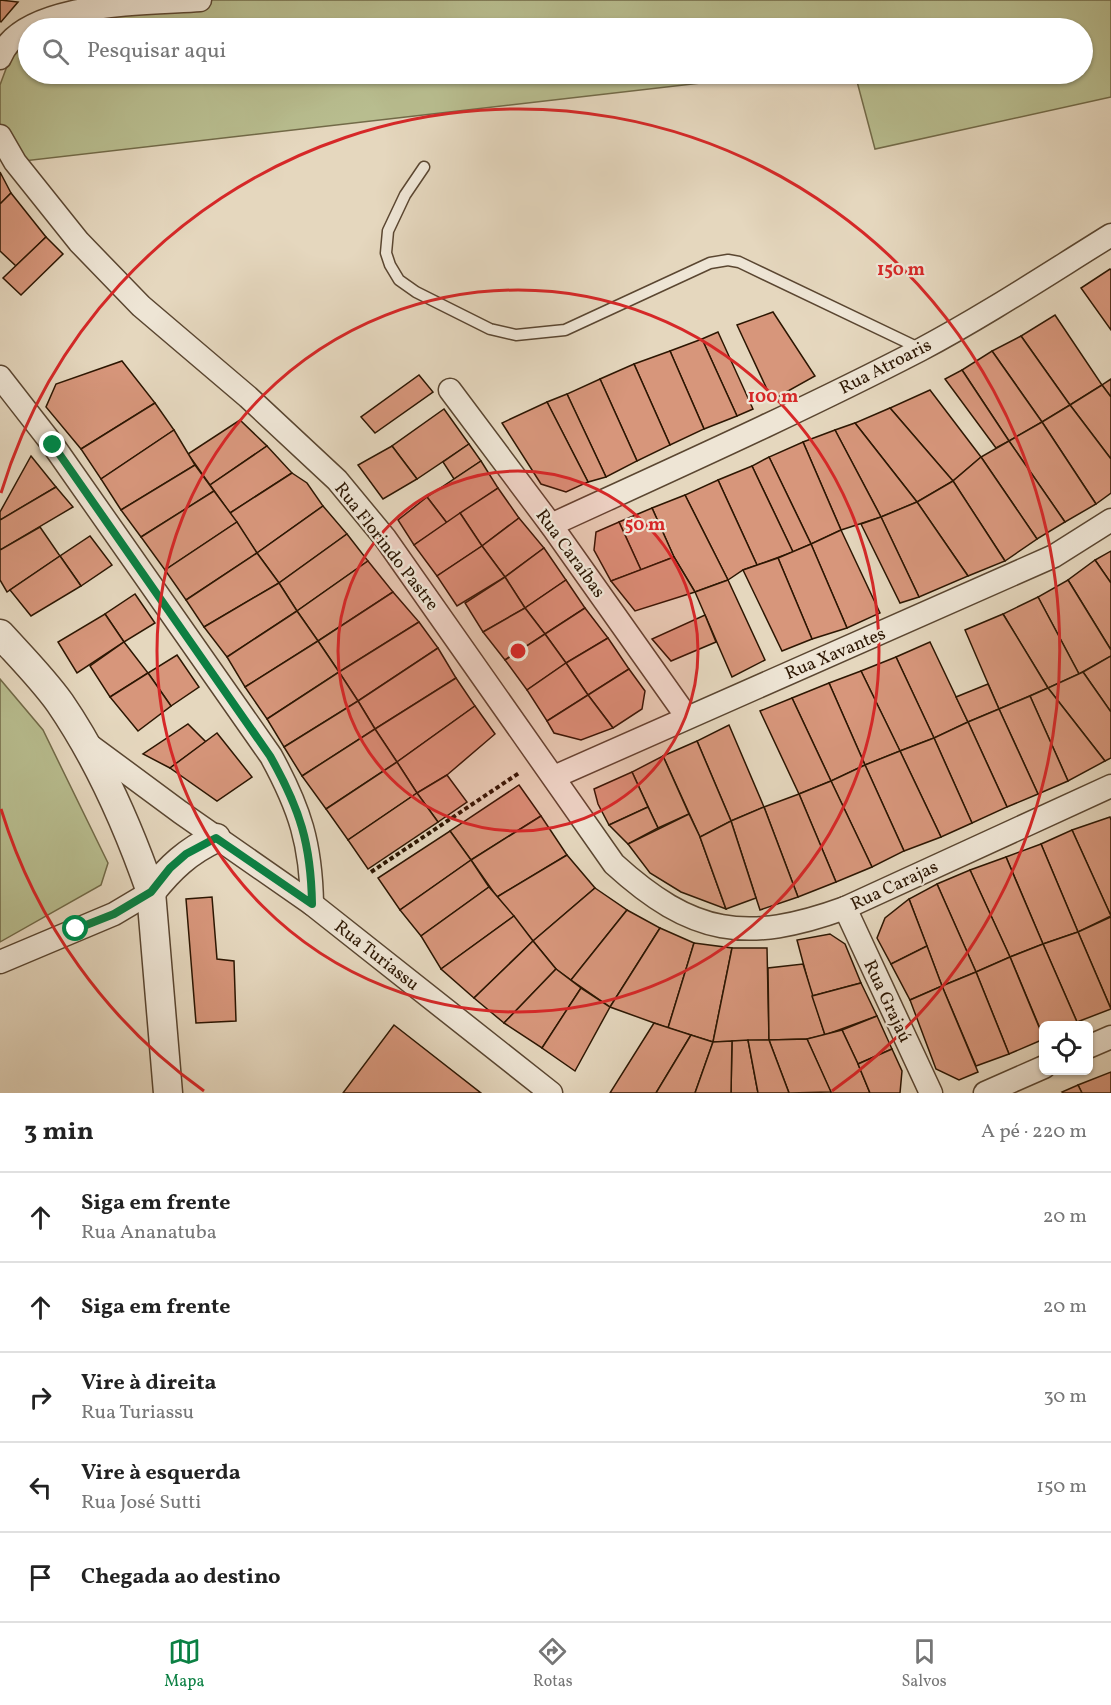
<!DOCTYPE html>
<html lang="pt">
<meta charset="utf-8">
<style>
:root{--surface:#fff;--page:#f2f2f2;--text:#222;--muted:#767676;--line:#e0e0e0;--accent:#0b8043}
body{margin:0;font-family:Vollkorn,serif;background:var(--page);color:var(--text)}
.controls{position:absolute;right:18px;bottom:18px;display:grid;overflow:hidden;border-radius:9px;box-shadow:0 2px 4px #0004}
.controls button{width:54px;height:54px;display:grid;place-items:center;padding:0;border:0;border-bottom:2px solid var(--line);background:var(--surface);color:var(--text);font:30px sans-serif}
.stop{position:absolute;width:18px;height:18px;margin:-14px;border:4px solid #0b8043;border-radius:50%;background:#fff}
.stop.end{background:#0b8043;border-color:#fff;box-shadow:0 2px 6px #0008}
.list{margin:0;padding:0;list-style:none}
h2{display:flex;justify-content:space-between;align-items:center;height:78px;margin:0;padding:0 24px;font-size:26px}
h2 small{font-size:20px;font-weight:400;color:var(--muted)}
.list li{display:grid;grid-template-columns:39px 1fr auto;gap:18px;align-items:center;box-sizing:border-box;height:90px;padding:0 24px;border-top:2px solid var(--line)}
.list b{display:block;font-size:22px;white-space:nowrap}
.list p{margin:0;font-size:20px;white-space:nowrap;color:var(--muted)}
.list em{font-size:20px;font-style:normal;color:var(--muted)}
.icon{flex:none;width:33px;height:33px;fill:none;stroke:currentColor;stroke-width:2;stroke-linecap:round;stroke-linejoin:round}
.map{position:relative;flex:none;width:1111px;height:1093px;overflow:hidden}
.search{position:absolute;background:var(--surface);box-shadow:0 2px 4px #0004;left:18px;right:18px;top:18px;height:66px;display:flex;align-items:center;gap:15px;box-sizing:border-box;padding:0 21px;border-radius:33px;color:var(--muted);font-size:22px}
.sheet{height:528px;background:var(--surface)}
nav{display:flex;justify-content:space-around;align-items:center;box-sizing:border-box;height:84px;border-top:2px solid var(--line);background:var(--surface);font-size:16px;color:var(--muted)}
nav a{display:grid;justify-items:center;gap:3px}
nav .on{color:var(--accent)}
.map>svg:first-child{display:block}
</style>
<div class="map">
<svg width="1111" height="1093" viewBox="0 0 1111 1093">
<rect width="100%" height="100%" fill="#e5d7be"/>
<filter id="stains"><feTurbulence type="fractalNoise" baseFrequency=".00333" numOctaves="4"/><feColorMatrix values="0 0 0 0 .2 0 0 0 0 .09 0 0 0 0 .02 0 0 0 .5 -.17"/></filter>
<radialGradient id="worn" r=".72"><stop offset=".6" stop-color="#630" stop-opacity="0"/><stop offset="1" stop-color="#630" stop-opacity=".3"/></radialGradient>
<!-- green -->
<g fill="#b8bd8f" stroke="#726a48" stroke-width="1.5">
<polygon points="169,0 1111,0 1111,97 875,149 855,74 1082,74 1082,28 32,28"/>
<polygon points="28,30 28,74 780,74 15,162 0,126 0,85 19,34"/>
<polygon points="0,679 43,730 108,863 101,885 0,942"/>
</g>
<!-- building -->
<g fill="#d7967b" stroke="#2c1602" stroke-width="1.5">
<polygon points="0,0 18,2 1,22 0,21"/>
<polygon points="0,172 11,193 0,204"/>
<polygon points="11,193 46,237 16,266 0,251 0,204"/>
<polygon points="46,237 63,254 21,295 3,278"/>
<polygon points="1110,269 1111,270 1111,330 1081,288"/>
<polygon points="773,312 815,376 772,400 737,325"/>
<polygon points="1055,315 1102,385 1070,405 1021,336"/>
<polygon points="718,332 753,409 737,416 702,339"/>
<polygon points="1021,336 1070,405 1042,422 992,351"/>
<polygon points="702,339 737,416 704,429 670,351"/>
<polygon points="670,351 704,429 670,445 634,364"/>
<polygon points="992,351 1042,422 1009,441 962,370"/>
<polygon points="122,361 155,403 81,449 46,407 56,384"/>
<polygon points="634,364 670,445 637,461 600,379"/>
<polygon points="962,370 1009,441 996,448 945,379"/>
<polygon points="419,375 433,392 375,433 361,417"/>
<polygon points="600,379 637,461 606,477 567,394"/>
<polygon points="1111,379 1111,397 1102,385"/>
<polygon points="1102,385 1111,397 1111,459 1070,405"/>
<polygon points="930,390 981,457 953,481 890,408"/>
<polygon points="567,394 606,477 588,482 547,402"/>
<polygon points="547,402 588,482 566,492 541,484 502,423"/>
<polygon points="155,403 174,430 101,479 81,449"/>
<polygon points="1070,405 1111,459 1111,493 1096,504 1042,422"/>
<polygon points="890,408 953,481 917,502 855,423"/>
<polygon points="444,409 469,444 417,479 392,446"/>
<polygon points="240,420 267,446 210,485 188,454"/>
<polygon points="1042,422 1096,504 1065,522 1009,441"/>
<polygon points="855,423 917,502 881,517 835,430"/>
<polygon points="174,430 195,465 121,510 101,479"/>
<polygon points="835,430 881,517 841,530 803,442"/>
<polygon points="1009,441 1065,522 1037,539 981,457"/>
<polygon points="803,442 841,530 811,544 769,457"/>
<polygon points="469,444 481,461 454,479 443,462"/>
<polygon points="267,446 292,473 230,513 210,485"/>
<polygon points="392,446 417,479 383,499 358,465"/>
<polygon points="31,456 56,487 0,520 0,512"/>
<polygon points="769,457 811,544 793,552 752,466"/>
<polygon points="981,457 1037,539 1005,561 953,481"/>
<polygon points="481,461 498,488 447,523 427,497"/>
<polygon points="195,465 214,491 141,537 121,510"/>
<polygon points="752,466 793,552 757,565 718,480"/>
<polygon points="292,473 307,483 323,506 257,553 230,513"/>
<polygon points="718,480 757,565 743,570 728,580 685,495"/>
<polygon points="953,481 1005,561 968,576 917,502"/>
<polygon points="56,487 73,507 0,550 0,520"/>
<polygon points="498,488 519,518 482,546 460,513"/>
<polygon points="214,491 237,522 165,570 141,537"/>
<polygon points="685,495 728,580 695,592 674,557 652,508"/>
<polygon points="427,497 447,523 414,545 398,520"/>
<polygon points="917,502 968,576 919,597 881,517"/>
<polygon points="323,506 347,534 279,583 257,553"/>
<polygon points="652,508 674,557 641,570 619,522"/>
<polygon points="460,513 482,546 437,576 414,545"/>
<polygon points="881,517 919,597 900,603 861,524"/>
<polygon points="519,518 544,548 505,577 482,546"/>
<polygon points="237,522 257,553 186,600 165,570"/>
<polygon points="619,522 641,570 611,581 594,550 596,532"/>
<polygon points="40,527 60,556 7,592 0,580 0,550"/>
<polygon points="841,530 880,613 847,628 811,544"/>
<polygon points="347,534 368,561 297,611 279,583"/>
<polygon points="90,536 112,565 81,586 60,556"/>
<polygon points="811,544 847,628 812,639 778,558"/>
<polygon points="482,546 505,577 457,606 437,576"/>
<polygon points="544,548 566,580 525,608 505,577"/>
<polygon points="1111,551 1111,583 1095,560"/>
<polygon points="257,553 279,583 204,627 186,600"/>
<polygon points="60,556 81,586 31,616 10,590"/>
<polygon points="674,557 695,592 635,611 611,581"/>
<polygon points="778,558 812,639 782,651 743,570"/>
<polygon points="1095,560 1111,583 1111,650 1068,580"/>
<polygon points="368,561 393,592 318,641 297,611"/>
<polygon points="505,577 525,608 483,632 465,603"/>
<polygon points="566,580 585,608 545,634 525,608"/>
<polygon points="728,580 765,660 732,677 695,592"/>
<polygon points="1068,580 1111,650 1111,656 1079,674 1038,597"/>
<polygon points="279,583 297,611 227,657 204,627"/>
<polygon points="393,592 419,622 339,672 318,641"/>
<polygon points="135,594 155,623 124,642 105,614"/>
<polygon points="1038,597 1079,674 1048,688 1003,614"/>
<polygon points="525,608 545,634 505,660 483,632"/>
<polygon points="585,608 608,638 566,663 545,634"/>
<polygon points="297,611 318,641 245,687 227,657"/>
<polygon points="105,614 124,642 77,673 58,642"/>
<polygon points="1003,614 1048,688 999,709 965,630"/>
<polygon points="705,615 716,642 671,661 652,639"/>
<polygon points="419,622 438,648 358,701 339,672"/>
<polygon points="545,634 566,663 527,690 505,660"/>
<polygon points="608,638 629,669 588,695 566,663"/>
<polygon points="318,641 339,672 267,719 245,687"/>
<polygon points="124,642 148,673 110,697 90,666"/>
<polygon points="930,642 968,722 934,738 896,657"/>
<polygon points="438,648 456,678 375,729 358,701"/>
<polygon points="177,655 199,687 171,706 148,673"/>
<polygon points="1111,656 1111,712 1083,672"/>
<polygon points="896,657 934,738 900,751 861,671"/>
<polygon points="566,663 588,695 547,721 527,690"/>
<polygon points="629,669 645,691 642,709 613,728 588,695"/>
<polygon points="861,671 900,751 865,765 829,683"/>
<polygon points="339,672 358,701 284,747 267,719"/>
<polygon points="1083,672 1111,712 1111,758 1105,761 1048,688"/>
<polygon points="148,673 171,706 138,731 110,697"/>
<polygon points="456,678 475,706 397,762 375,729"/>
<polygon points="829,683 865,765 831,781 792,698"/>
<polygon points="988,684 999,709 968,722 956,697"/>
<polygon points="1048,688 1105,761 1068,781 1030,696"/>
<polygon points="588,695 613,728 581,740 554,733 547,721"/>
<polygon points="1030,696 1068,781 1038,794 999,709"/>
<polygon points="792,698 831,781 799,794 760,711"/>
<polygon points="358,701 375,729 302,776 284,747"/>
<polygon points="475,706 495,734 447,775 417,793 397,762"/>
<polygon points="999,709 1038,794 1007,807 968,722"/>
<polygon points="968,722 1007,807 972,823 934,738"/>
<polygon points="188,724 206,742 170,768 143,754"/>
<polygon points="729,725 764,807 731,821 697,741"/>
<polygon points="375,729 397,762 326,809 302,776"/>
<polygon points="217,733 252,777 217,801 170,768"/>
<polygon points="934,738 972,823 941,837 900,751"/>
<polygon points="697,741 731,821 700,837 663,756"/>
<polygon points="900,751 941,837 904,851 865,765"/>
<polygon points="663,756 689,814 658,828 632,772"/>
<polygon points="397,762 417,793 348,840 326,809"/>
<polygon points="865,765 904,851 872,867 831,781"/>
<polygon points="632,772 648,807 609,825 598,804 594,789"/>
<polygon points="447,775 467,802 438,822 417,793"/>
<polygon points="831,781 872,867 836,882 799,794"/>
<polygon points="519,785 541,816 471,860 450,831"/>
<polygon points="417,793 438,822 368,869 348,840"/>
<polygon points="799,794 836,882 798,897 764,807"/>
<polygon points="648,807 658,828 628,844 609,825"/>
<polygon points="764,807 798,897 760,910 731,821"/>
<polygon points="689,814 700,837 726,909 681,892 650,873 628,844"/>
<polygon points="541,816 567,855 497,897 471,860"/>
<polygon points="1110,817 1111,820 1111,916 1072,830"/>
<polygon points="731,821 756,898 726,909 700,837"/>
<polygon points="1072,830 1111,916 1078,932 1041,844"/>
<polygon points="450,831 471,860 400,910 378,878"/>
<polygon points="1041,844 1078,932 1043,944 1006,857"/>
<polygon points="567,855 595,888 533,941 497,897"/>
<polygon points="1006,857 1043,944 1010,957 970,870"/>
<polygon points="471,860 489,887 421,936 400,910"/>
<polygon points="970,870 1010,957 976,972 937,884"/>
<polygon points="937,884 976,972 942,986 909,899"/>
<polygon points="489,887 514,916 441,969 421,936"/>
<polygon points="595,888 627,910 571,980 556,969 533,941"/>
<polygon points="212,897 217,959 234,961 236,1021 196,1023 186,899"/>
<polygon points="909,899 927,946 891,964 877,938 885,918"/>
<polygon points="627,910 660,928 610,1007 571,980"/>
<polygon points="514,916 533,941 474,998 441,969"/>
<polygon points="1111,917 1111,1009 1078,932"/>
<polygon points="660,928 694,943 668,1028 610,1007"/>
<polygon points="1078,932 1111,1009 1077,1022 1043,944"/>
<polygon points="830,934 845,944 861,983 812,996 797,940"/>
<polygon points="533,941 556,969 504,1023 474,998"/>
<polygon points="694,943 732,948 713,1042 668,1028"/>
<polygon points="1043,944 1077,1022 1070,1026 1044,1026 1044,1038 1010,957"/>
<polygon points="927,946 942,986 910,1000 891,964"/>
<polygon points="732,948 767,948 769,1040 713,1042"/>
<polygon points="1010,957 1044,1039 1009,1054 976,972"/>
<polygon points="803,964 825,1035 807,1039 769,1040 768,968"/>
<polygon points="556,969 581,988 542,1048 504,1023"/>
<polygon points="976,972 1009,1054 976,1066 942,986"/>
<polygon points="861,983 877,1016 825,1035 812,996"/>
<polygon points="942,986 978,1072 959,1080 936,1069 910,1000"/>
<polygon points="581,988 610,1007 575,1071 542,1048"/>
<polygon points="877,1016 892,1049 858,1064 842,1030"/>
<polygon points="654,1023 691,1035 656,1093 610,1093"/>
<polygon points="394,1025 481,1093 343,1093"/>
<polygon points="842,1030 858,1064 870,1093 831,1093 807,1039"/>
<polygon points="691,1035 713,1042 695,1093 656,1093"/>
<polygon points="807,1039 831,1092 789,1093 769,1040"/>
<polygon points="748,1040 758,1093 731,1093 732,1041"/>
<polygon points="748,1040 769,1040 789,1093 758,1093"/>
<polygon points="732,1041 731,1093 695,1093 713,1042"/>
<polygon points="892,1049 902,1071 900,1093 870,1093 858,1064"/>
<polygon points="1111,1072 1111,1093 1082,1093 1078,1085"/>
<polygon points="1078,1085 1082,1093 1063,1093 1062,1092"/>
</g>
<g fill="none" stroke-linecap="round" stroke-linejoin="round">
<defs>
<polyline id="service" points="424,167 405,195 388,231 386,253 390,265 399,280 416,292 490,329 516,335 565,330 710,263 728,260 739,262 921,349"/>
<g id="minor">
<path d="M0 58C21 1 149 4 200 0"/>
<path d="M0 136 15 162 79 242 141 306 248 397 337 480 385 538 614 864C692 935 746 944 845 908L1111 786"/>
<path d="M0 377 53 445 271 756C300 809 311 844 312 904"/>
<polyline points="450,390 551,525 687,717"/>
<path d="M551 525C675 468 800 412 920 350 986 315 1048 274 1111 235"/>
<polyline points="88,744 180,812 312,904 551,1093"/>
<polyline points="554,777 1054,556 1111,520"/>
<polyline points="845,908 931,1093"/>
<polyline points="0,962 114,914 151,892"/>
<polyline points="1088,1047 1111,1037"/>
<polyline points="985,1093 1044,1067"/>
</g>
<g id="tertiary">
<path d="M0 634C20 656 42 678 60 703 99 760 128 826 151 892L168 1093"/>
<path d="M151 892C170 868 188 851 216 838"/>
</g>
</defs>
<!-- service casing -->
<use href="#service" stroke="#5a4631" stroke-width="13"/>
<!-- minor casing -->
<use href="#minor" stroke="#5a4631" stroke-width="25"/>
<!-- tertiary casing -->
<use href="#tertiary" stroke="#5a4631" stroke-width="31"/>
<!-- path -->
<polyline stroke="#2c1602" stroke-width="4" stroke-dasharray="4.5 3" stroke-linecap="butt" points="371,872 519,773"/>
<!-- service -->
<use href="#service" stroke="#eee5d5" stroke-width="10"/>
<!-- minor -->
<use href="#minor" stroke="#eee5d5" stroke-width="22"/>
<!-- tertiary -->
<use href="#tertiary" stroke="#eee5d5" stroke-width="28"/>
</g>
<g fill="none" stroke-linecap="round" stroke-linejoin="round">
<!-- route -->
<path stroke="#0b8043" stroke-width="8" d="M53 445 270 756C300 809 311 844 312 904L216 838 186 854 170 868 151 892 114 914 76 929"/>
</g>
<!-- distance rings -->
<circle cx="518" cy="651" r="180" fill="#d62828" fill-opacity=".12"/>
<g fill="none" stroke="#d62828" stroke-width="3">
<circle cx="518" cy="651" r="180"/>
<circle cx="518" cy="651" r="361"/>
<path d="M204 1091A541 541 0 0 1 1 809M1 493A541 541 0 1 1 832 1091"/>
</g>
<g text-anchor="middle" stroke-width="4.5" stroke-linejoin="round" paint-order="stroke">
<!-- street labels -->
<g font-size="18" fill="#2c1602" stroke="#eee5d5">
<text transform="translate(885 366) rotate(-27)" y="6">Rua Atroaris</text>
<text transform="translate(387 546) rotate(52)" y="6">Rua Florindo Pastre</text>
<text transform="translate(571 553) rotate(54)" y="6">Rua Caraíbas</text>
<text transform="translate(835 653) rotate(-23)" y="6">Rua Xavantes</text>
<text transform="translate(894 885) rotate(-25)" y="6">Rua Carajas</text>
<text transform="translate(377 955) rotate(38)" y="6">Rua Turiassu</text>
<text transform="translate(888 1001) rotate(65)" y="6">Rua Grajaú</text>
</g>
</g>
<circle cx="518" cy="651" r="9" fill="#d62828" stroke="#eee5d5" stroke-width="3"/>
<g font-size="18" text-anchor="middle" font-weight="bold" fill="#d62828" stroke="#eee5d5" stroke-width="4.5" stroke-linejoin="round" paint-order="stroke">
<text x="901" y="275">150 m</text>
<text x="773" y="402">100 m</text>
<text x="645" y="530">50 m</text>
</g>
<rect width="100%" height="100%" filter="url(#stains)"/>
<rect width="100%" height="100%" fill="url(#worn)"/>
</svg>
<div class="controls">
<button><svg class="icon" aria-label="locate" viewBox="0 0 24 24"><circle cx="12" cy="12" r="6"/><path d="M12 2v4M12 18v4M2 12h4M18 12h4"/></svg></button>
</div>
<div class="stop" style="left:76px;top:929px"></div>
<div class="stop end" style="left:53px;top:445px"></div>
<div class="search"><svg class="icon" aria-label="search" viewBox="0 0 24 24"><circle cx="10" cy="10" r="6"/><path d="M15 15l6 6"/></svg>Pesquisar aqui</div>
</div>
<section class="sheet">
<h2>3 min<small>A pé · 220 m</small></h2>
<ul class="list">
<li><svg class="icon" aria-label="ahead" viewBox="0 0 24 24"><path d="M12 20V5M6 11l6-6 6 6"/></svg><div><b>Siga em frente</b><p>Rua Ananatuba</p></div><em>20 m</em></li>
<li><svg class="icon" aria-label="ahead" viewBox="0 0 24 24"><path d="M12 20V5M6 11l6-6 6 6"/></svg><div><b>Siga em frente</b></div><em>20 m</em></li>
<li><svg class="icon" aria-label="right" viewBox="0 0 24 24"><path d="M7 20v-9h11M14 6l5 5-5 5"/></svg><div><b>Vire à direita</b><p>Rua Turiassu</p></div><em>30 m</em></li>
<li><svg class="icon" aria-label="left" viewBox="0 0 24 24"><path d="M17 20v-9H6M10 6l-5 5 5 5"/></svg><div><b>Vire à esquerda</b><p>Rua José Sutti</p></div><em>150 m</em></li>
<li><svg class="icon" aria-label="arrive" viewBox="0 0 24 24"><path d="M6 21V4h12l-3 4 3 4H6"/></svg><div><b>Chegada ao destino</b></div></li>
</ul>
</section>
<nav>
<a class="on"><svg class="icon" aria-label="map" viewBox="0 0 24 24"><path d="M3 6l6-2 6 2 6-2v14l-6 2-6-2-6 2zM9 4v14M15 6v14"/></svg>Mapa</a>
<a><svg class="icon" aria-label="directions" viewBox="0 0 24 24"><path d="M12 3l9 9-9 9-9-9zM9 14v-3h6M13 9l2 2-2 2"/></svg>Rotas</a>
<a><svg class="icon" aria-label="saved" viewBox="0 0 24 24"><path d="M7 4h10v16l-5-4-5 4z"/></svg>Salvos</a>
</nav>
